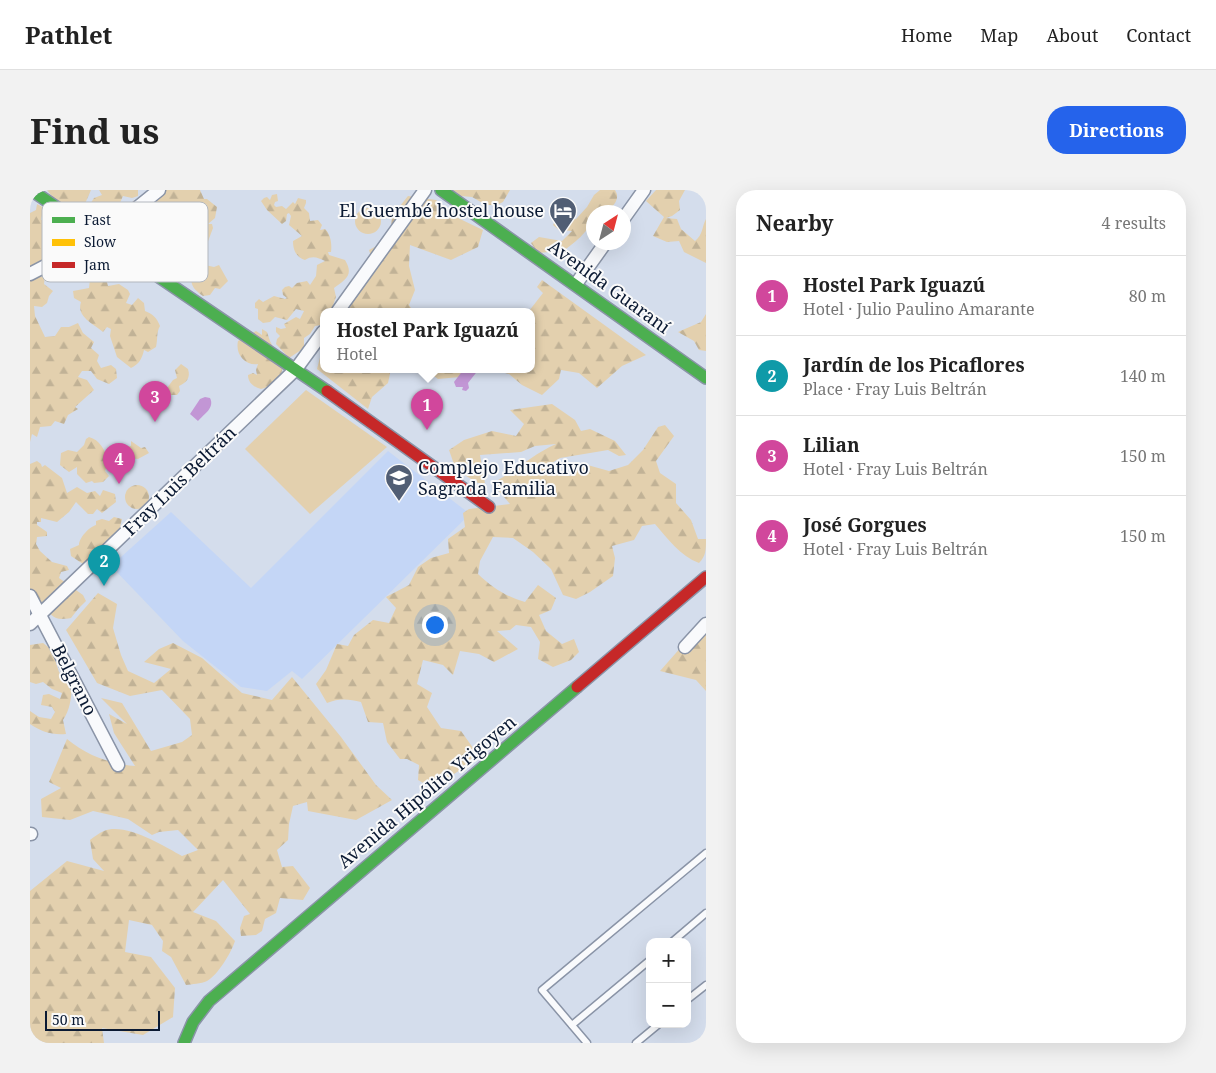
<!DOCTYPE html>
<meta charset="utf-8">
<style>
:root{--surface:#fff;--page:#f2f2f2;--text:#222;--muted:#767676;--line:#e0e0e0;--accent:#2563eb}
body{margin:0;font-family:"Noto Serif",serif;background:var(--page);color:var(--text)}
.controls{position:absolute;right:15px;bottom:15px;display:grid;overflow:hidden;border-radius:10px;box-shadow:0 5px 20px #0002}
.controls button{width:45px;height:45px;display:grid;place-items:center;padding:0;border:0;border-bottom:1px solid var(--line);background:var(--surface);color:var(--text);font:25px sans-serif}
.compass{position:absolute;left:556px;top:15px;width:45px;height:45px;border-radius:50%;background:var(--surface);box-shadow:0 5px 20px #0002;rotate:36deg}
.scale{position:absolute;left:15px;bottom:12px;width:115px;box-sizing:border-box;padding-left:5px;border:2px solid #0b1a33;border-top:0;font-size:14px;line-height:18px;white-space:nowrap;color:#0b1a33;-webkit-text-stroke:4px #fafafa;paint-order:stroke}
.you{position:absolute;left:404px;top:434px;width:18px;height:18px;margin:-12px;border:4px solid #fff;border-radius:50%;background:#1a73e8;box-shadow:0 0 0 8px #1a73e833}
.badge{display:grid;place-items:center;width:32px;height:32px;border-radius:50%;background:var(--accent);color:#fff;font-size:16px;font-weight:700}
.pin{position:absolute;translate:-50% -41px;filter:drop-shadow(0 1px 2px #0008)}
.pin::after{content:'';position:absolute;top:26px;width:18px;height:15px;background:inherit;clip-path:polygon(0 0,100% 0,50% 100%)}
.popup{position:absolute;left:290px;top:118px;width:215px;height:65px;box-sizing:border-box;display:grid;place-content:center;border-radius:10px;background:var(--surface);filter:drop-shadow(0 1px 4px #0005);font-size:16px;white-space:nowrap;color:var(--muted)}
.popup b{font-size:19px;color:var(--text)}
.popup::after{content:'';position:absolute;left:50%;top:100%;margin-left:-10px;border:10px solid transparent;border-top-color:var(--surface)}
.list{margin:0;padding:0;list-style:none}
h2{display:flex;justify-content:space-between;align-items:center;height:65px;margin:0;padding:0 20px;font-size:21px}
h2 small{font-size:16px;font-weight:400;color:var(--muted)}
.list li{display:grid;grid-template-columns:32px 1fr auto;gap:15px;align-items:center;box-sizing:border-box;height:80px;padding:0 20px;border-top:1px solid var(--line)}
.list b{display:block;font-size:19px;white-space:nowrap}
.list p{margin:0;font-size:16px;white-space:nowrap;color:var(--muted)}
.list em{font-size:16px;font-style:normal;color:var(--muted)}
.map{position:relative;flex:none;width:676px;height:853px;overflow:hidden;border-radius:20px}
header{display:flex;align-items:center;gap:30px;box-sizing:border-box;height:70px;padding:0 25px;background:var(--surface);border-bottom:1px solid var(--line)}
header strong{font-size:24px}
nav{display:flex;gap:28px;margin-inline-start:auto;font-size:18px}
.intro{display:flex;align-items:center;justify-content:space-between;box-sizing:border-box;height:120px;padding:0 30px}
h1{margin:0;font-size:35px}
.button{padding:12px 22px;border-radius:20px;background:var(--accent);color:#fff;font-size:18px;font-weight:700}
main{display:flex;gap:30px;padding:0 30px}
aside{flex:1;background:var(--surface);border-radius:20px;box-shadow:0 5px 20px #0002}
.map>svg:first-child{display:block}
</style>
<header>
<strong>Pathlet</strong>
<nav><a>Home</a><a>Map</a><a>About</a><a>Contact</a></nav>
</header>
<div class="intro"><h1>Find us</h1><a class="button">Directions</a></div>
<main>
<div class="map">
<svg width="676" height="853" viewBox="0 0 676 853">
<defs>
<pattern id="forest-firs" width="22" height="20" patternUnits="userSpaceOnUse" patternTransform="scale(1.25)"><rect width="22" height="20" fill="#e3d0ae"/><path d="M5 1l3.5 6h-7zM16 11l3.5 6h-7z" fill="#c1b296"/></pattern>
</defs>
<rect width="100%" height="100%" fill="#d4ddec"/>
<!-- built -->
<polygon fill="#c4d6f6" points="358,261 440,324 272,489 262,481 237,501 211,497 153,451 81,376 141,322 221,398"/>
<!-- forest -->
<g fill="url(#forest-firs)">
<polygon points="17,0 61,0 50,25 24,9"/>
<polygon points="69,0 108,0 108,6 102,8 93,6 86,22 77,28 59,25 57,19 64,8 72,5"/>
<path d="M128 0H170L174 9H177L187 17 185 28 178 34H182L183 38 177 54 168 63 156 64C154 55 158 48 163 41H166L167 36 154 38 152 37 151 31 147 41C138 43 135 41 128 35 131 28 132 27 140 27L142 24 136 25 131 21 127 32 125 33 126 38C117 45 113 55 105 64L90 51 88 46 83 43C86 30 85 22 100 18L103 11Z"/>
<polygon points="423,0 480,0 473,12 467,15 456,15 442,7 431,6"/>
<path d="M570 0H585C591 9 583 16 577 22L567 21 564 22C561 43 543 53 528 65L520 60 519 62 508 63 501 53 509 47 532 51 542 41 529 40 523 35 528 26 540 29H546L557 17 564 5Z"/>
<path d="M626 0H655L649 11 650 20 642 26 636 28 647 29 651 39 665 51C673 45 672 36 676 29V73L654 62 649 51 637 52 623 46 634 27 616 11Z"/>
<path d="M247 4 248 11 245 12 244 15 246 17 252 16 256 19 263 12 265 14 268 8 276 10V13L274 18 279 23 280 31 288 30 292 35 290 40 295 39C301 45 302 54 301 62H298L299 65 315 70C324 85 316 89 304 98L306 107 301 121H293V133L291 135 285 136 280 144 274 148V158L259 168 246 154 247 149 250 146 246 142V137L251 139 256 138 254 134 266 127 270 129 274 121 266 119 257 130 245 127 240 132 233 133 228 129V119L225 118V113L229 109 233 112 244 106 255 109 257 108 253 105 252 100 255 97 259 96 262 98 267 93 277 91 280 95 286 86 287 75 295 71C288 68 283 65 275 70 266 67 263 60 263 51L272 46 259 35 261 26 259 23 257 24 256 31 252 34 237 20 231 11 234 8 237 7 240 10 242 5Z"/>
<polygon points="378,6 406,10 428,28 453,40 448,57 421,70 380,55 379,76 385,100 379,115 383,121 316,121 343,73 339,60 360,49 362,26"/>
<path d="M7 14 20 21 17 27 12 25 11 30 18 29 24 36V31L30 27C39 34 44 43 40 54L37 56 41 57 27 79 15 82 0 79V23L6 20Z"/>
<circle cx="338" cy="31" r="13"/>
<polygon points="136,55 139,58 138,61 142,65 150,63 149,73 143,71 138,78 125,77 122,74 124,67 131,67 131,62 127,60 128,57"/>
<path d="M175 75 184 77 189 75 198 91 190 99 185 98 180 105 173 106C163 99 158 93 164 80L168 83 171 77Z"/>
<polygon points="0,83 3,88 15,86 14,94 23,101 19,106 17,113 12,117 4,116 5,126 15,147 25,146 31,137 39,137 48,133 53,143 64,152 61,158 69,165 67,171 71,178 81,175 86,179 87,188 79,194 67,189 61,181 52,181 48,187 57,190 64,200 45,217 48,219 38,225 34,234 25,231 21,236 10,237 7,247 2,244 0,252"/>
<path d="M75 84 78 96 89 94 98 100 100 104 96 113 102 115 108 108 114 113 115 121C123 124 127 128 130 136 126 143 128 149 126 157L118 162 114 160C112 169 109 174 101 178L87 167 80 146 81 139 77 137 73 142C64 134 46 127 51 112L44 108 43 101 59 98 60 89 62 85Z"/>
<polygon points="512,90 616,165 592,176 567,198 549,183 531,180 529,189 512,205 492,195 479,184 463,180 501,179 501,121 499,121 513,103 507,97"/>
<polygon points="676,124 676,161 669,160 664,151 648,142 671,132"/>
<path d="M232 139 237 142 240 151 253 176C252 188 243 196 231 199 224 197 218 193 218 185L223 183 227 185 226 180 228 174C215 176 205 164 208 151L226 141 232 145Z"/>
<polygon points="293,156 293,179 361,179 358,193 342,207 338,219 287,179"/>
<path d="M151 174 158 179C161 188 156 193 149 196L150 201 147 205H138L137 198 143 190 147 188 145 180Z"/>
<polygon points="394,179 436,179 430,187 408,189"/>
<path d="M522 214 545 230 551 241 560 239 585 251 596 265 589 266 578 260 530 268 522 273 526 282 540 286 554 274 579 281 598 275 613 260 628 237 635 235 644 246 626 271 630 283 646 294V313L661 330 668 349H676C676 360 676 366 669 373 650 366 638 349 625 334L612 336 604 350 582 356 585 368 583 386 560 402 546 409 533 405 521 379 503 362 483 348 463 347 450 371 448 384C463 398 475 406 495 412L508 395 526 408 521 420 509 425 516 441 532 454 544 449 549 462 541 470 523 477 508 469 510 452 501 437 486 435 480 440 467 441 488 459 464 472 449 464 430 461 423 485 413 475 393 470 387 494 402 503 397 517 411 538 431 541 446 562 435 577 402 598 388 590 389 575 377 569H370L357 552 353 533 338 532 331 512C319 509 309 508 297 513L286 494 296 480 307 454 318 456 324 445 343 430 359 433 366 418 356 407 379 395 388 377 401 368 419 363 418 349 435 337 433 323 439 319 480 314 462 293C485 282 503 264 526 254L505 256 491 262 450 265 455 293H448L426 280 419 260 434 250 462 241 486 246 494 234 480 220Z"/>
<path d="M59 247C70 250 74 259 78 269H84L86 276 82 282 76 278 75 281 79 286 73 292 64 293 62 291 56 293 47 284V277L39 282 30 275 31 263 38 260 47 262 54 255 56 249Z"/>
<polygon points="101,251 111,258 115,257 119,263 108,269 102,268 99,263 93,260 93,257 101,256"/>
<path d="M7 271 11 274 12 277 15 275 32 288 37 303 47 297 57 303 65 301 70 306 73 300 85 304 86 312 72 323 67 319 63 324H58L46 312 39 322 27 332 11 328V332H7V335L17 342V346L7 347 6 354 10 361 22 372 37 376 39 380 31 382 29 388 53 405 56 411 48 419 41 428C24 431 21 427 14 412H9L0 417V274Z"/>
<circle cx="107" cy="307" r="12"/>
<path d="M84 327 92 329 90 337 93 351 53 374 41 366 40 359 49 355C49 348 59 337 66 335V331L72 329 79 331Z"/>
<path d="M68 403 87 414 83 438 91 465 98 481 124 493 141 479 114 472 129 459 143 453 172 468 212 503 242 510 262 487 311 547 346 595 362 610 326 630 278 621 277 612 263 616 259 634 258 650 247 660 252 677 263 676 280 698 273 710 250 708 246 723 235 729 232 741 226 745 211 746 210 738 214 726 220 724 193 690 163 722 186 731 205 751C201 763 188 785 177 791 171 794 162 794 156 795L141 767 132 761 133 751 122 735 99 730 95 762 121 767 145 798 143 827 113 845 72 838 74 853H0V701L37 671 74 681 63 669 60 650C64 647 69 643 74 641 95 632 134 656 152 666L168 660 148 640 129 642 122 645 98 629 63 621 40 630 12 627 11 609 31 598 19 592 37 549C56 565 80 574 105 576L84 543 79 524 97 534 71 508 92 513 121 561 152 552 162 545 160 529 132 500 100 506 67 493 36 440Z"/>
<polygon points="676,429 676,501 666,490 630,481"/>
<path d="M13 453 22 460 29 482 42 497C41 509 40 520 33 530L36 544C21 545 12 542 0 534V521L9 527 21 529 25 522 22 517 11 515 13 505 19 504 30 509 32 503 22 499 13 492 6 494 0 492V455Z"/>
</g>
<!-- park -->
<polygon fill="#e3d0ae" points="276,200 357,257 280,324 215,259"/>
<!-- water -->
<g fill="#c296d5">
<polygon points="434,179 449,179 438,193 439,198 436,201 432,200 433,197 426,197 424,192"/>
<path d="M175 207 180 208C185 218 174 224 168 231L160 224 170 209Z"/>
</g>
<g fill="none" stroke-linecap="round" stroke-linejoin="round">
<defs>
<g id="lane">
<polyline points="642,752 676,723"/>
<polyline points="657,810 676,795"/>
<polyline points="542,835 620,770"/>
<polyline points="557,853 512,800 676,663"/>
<polyline points="606,853 629,834"/>
</g>
<g id="street">
<polyline points="594,28 614,0"/>
<polyline points="0,84 71,47 129,0"/>
<polyline points="546,94 576,52"/>
<polyline points="308,121 395,0"/>
<polyline points="0,406 88,575"/>
<polyline points="0,434 266,179 293,142"/>
<polyline points="655,457 676,434"/>
<polyline points="0,644 1,644"/>
</g>
<g id="fast">
<polyline points="1,0 297,201"/>
<polyline points="411,0 676,188"/>
<polyline points="154,853 163,832 179,811 547,497"/>
</g>
<g id="jam">
<polyline points="297,201 459,317"/>
<polyline points="547,497 676,387"/>
</g>
</defs>
<!-- lane casing -->
<use href="#lane" stroke="#8a94a7" stroke-width="9"/>
<!-- street casing -->
<use href="#street" stroke="#8a94a7" stroke-width="15"/>
<!-- fast casing -->
<use href="#fast" stroke="#8a94a7" stroke-width="14"/>
<!-- jam casing -->
<use href="#jam" stroke="#8a94a7" stroke-width="14"/>
<!-- lane -->
<use href="#lane" stroke="#f9fafc" stroke-width="6"/>
<!-- street -->
<use href="#street" stroke="#f9fafc" stroke-width="12"/>
<!-- fast -->
<use href="#fast" stroke="#4caf50" stroke-width="11"/>
<!-- jam -->
<use href="#jam" stroke="#c62828" stroke-width="11"/>
</g>
<!-- icons -->
<defs>
<symbol id="hotel-pin" viewBox="-11 -11 22 30"><path d="M0 17L-7.5 6A9.5 9.5 0 1 1 7.5 6Z" fill="#515e74" stroke="#fafafa"/><path d="M-6-4.5h1.5V1H6V5H4.5V3h-9V5H-6ZM-4 0a1.8 1.8 0 1 1 3.6 0ZM.5 0V-2.5h3Q6-2.5 6 0Z" fill="#fff"/></symbol>
<symbol id="school-pin" viewBox="-11 -11 22 30"><path d="M0 17L-7.5 6A9.5 9.5 0 1 1 7.5 6Z" fill="#515e74" stroke="#fafafa"/><path d="M0-5L7-2L0 1L-7-2ZM-4 1L0 2.5L4 1V4Q0 6-4 4Z" fill="#fff"/></symbol>
</defs>
<g fill-rule="evenodd">
<use href="#hotel-pin" x="517" y="5" width="32" height="43"/>
<use href="#school-pin" x="353" y="272" width="32" height="43"/>
</g>
<g text-anchor="middle" stroke-width="4" stroke-linejoin="round" paint-order="stroke">
<!-- poi labels -->
<g font-size="18" fill="#0b1a33" stroke="#fafafa" text-anchor="end">
<text x="514" y="27">El Guembé hostel house</text>
<text x="388" y="284" text-anchor="start">Complejo Educativo<tspan x="388" dy="21">Sagrada Familia</tspan></text>
</g>
<!-- street labels -->
<g font-size="18" fill="#0b1a33" stroke="#fafafa">
<text transform="translate(579 97) rotate(36)" y="6">Avenida Guaraní</text>
<text transform="translate(150 291) rotate(-44)" y="6">Fray Luis Beltrán</text>
<text transform="translate(44 490) rotate(63)" y="6">Belgrano</text>
<text transform="translate(397 602) rotate(-40)" y="6">Avenida Hipólito Yrigoyen</text>
</g>
</g>
<!-- legend -->
<rect x="12" y="12" width="166" height="80" rx="8" fill="#fafafa" stroke="#b2b7be" stroke-width="1"/>
<rect x="22" y="27" width="23" height="6" fill="#4caf50"/>
<rect x="22" y="49" width="23" height="7" fill="#ffc107"/>
<rect x="22" y="72" width="23" height="6" fill="#c62828"/>
<g font-size="14" fill="#0b1a33">
<text x="54" y="35">Fast</text>
<text x="54" y="57">Slow</text>
<text x="54" y="80">Jam</text>
</g>
</svg>
<div class="controls">
<button>+</button>
<button>−</button>
</div>
<svg class="compass" viewBox="-18 -18 36 36"><path d="M0-13l5 13h-10z" fill="#e53935"/><path d="M0 13l5-13h-10z" fill="#767676"/></svg>
<div class="scale">50 m</div>
<div class="you"></div>
<div class="pin badge" style="left:397px;top:240px;background:#d1479c">1</div>
<div class="popup"><b>Hostel Park Iguazú</b>Hotel</div>
<div class="pin badge" style="left:74px;top:396px;background:#0f9aa8">2</div>
<div class="pin badge" style="left:125px;top:232px;background:#d1479c">3</div>
<div class="pin badge" style="left:89px;top:294px;background:#d1479c">4</div>
</div>
<aside>
<h2>Nearby<small>4 results</small></h2>
<ul class="list">
<li><span class="badge" style="background:#d1479c">1</span><div><b>Hostel Park Iguazú</b><p>Hotel · Julio Paulino Amarante</p></div><em>80 m</em></li>
<li><span class="badge" style="background:#0f9aa8">2</span><div><b>Jardín de los Picaflores</b><p>Place · Fray Luis Beltrán</p></div><em>140 m</em></li>
<li><span class="badge" style="background:#d1479c">3</span><div><b>Lilian</b><p>Hotel · Fray Luis Beltrán</p></div><em>150 m</em></li>
<li><span class="badge" style="background:#d1479c">4</span><div><b>José Gorgues</b><p>Hotel · Fray Luis Beltrán</p></div><em>150 m</em></li>
</ul>
</aside>
</main>
